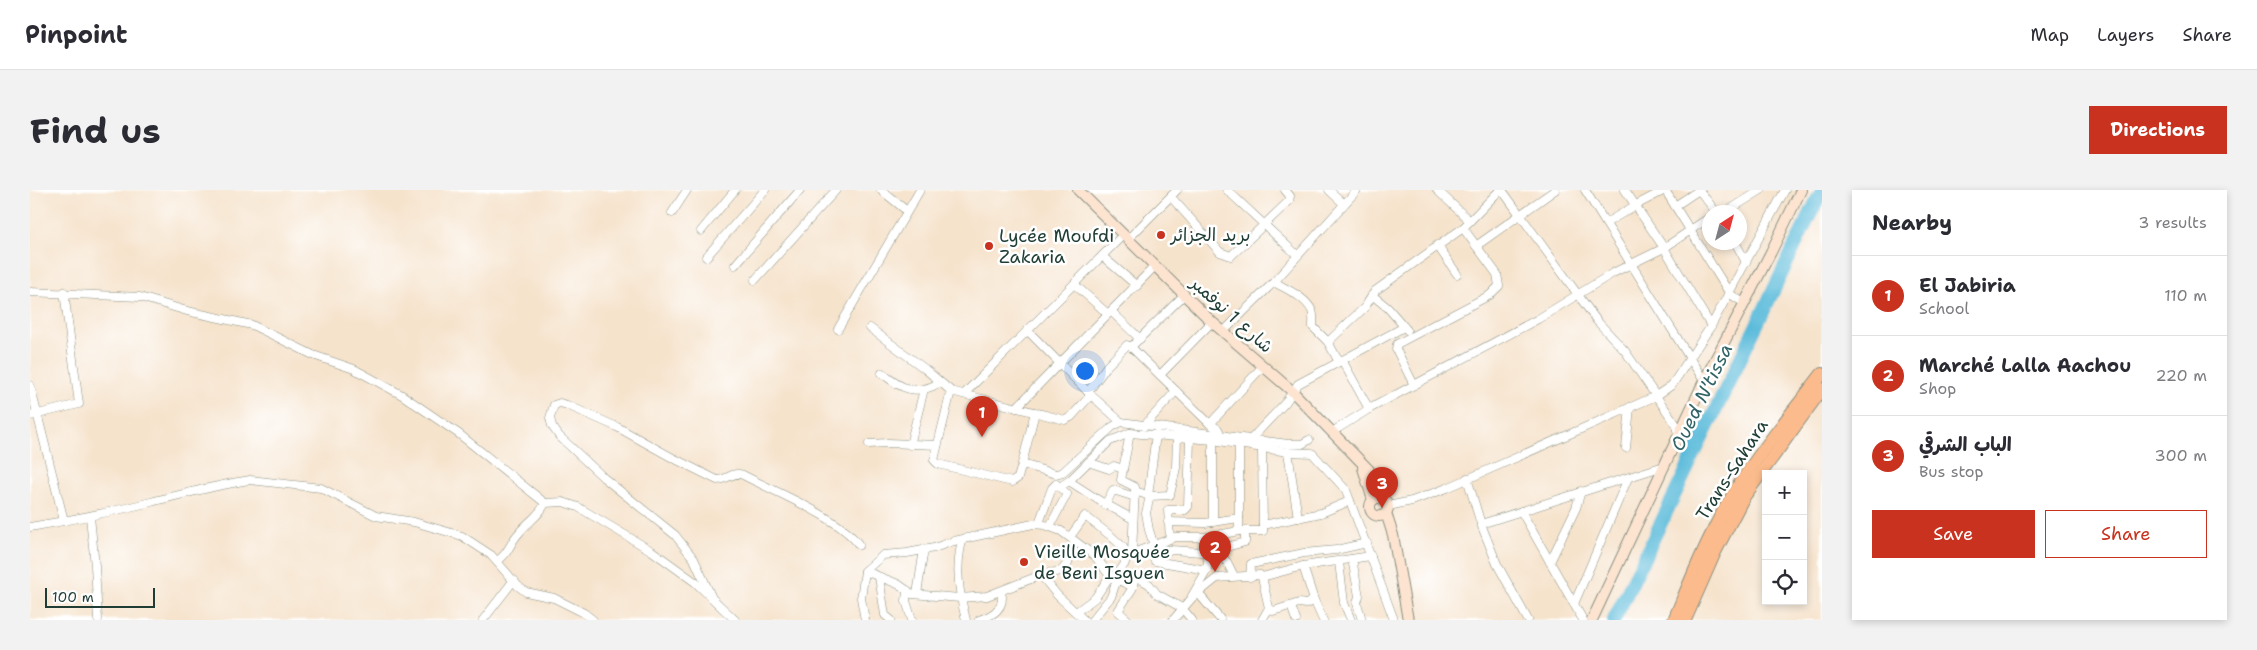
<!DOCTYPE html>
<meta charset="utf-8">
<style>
:root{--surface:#fff;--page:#f2f2f3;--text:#2b2b33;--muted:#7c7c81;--line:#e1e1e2;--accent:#c8321e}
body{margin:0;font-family:"Shantell Sans","Playpen Sans Arabic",sans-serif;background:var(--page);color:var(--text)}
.controls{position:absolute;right:15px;bottom:15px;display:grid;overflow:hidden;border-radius:0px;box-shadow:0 2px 8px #0003}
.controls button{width:45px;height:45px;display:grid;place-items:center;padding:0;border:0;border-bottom:1px solid var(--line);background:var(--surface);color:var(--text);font:25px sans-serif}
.compass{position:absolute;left:1672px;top:15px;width:45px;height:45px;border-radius:50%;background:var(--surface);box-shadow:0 2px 8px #0003;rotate:36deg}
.scale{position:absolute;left:15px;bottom:12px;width:110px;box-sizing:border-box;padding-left:5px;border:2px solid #1f3d34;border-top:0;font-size:14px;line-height:18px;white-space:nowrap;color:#1f3d34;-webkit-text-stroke:4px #fff;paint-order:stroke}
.you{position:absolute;left:1054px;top:180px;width:18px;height:18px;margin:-12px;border:4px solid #fff;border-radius:50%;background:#1a73e8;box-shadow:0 0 0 8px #1a73e833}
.badge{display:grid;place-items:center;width:32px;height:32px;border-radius:50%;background:var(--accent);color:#fff;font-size:16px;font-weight:700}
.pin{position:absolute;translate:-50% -41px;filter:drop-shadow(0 1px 2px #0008)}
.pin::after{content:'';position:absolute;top:26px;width:18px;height:15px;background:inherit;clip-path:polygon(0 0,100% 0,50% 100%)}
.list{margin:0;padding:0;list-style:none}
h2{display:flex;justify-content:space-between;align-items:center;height:65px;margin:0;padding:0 20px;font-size:21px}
h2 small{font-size:16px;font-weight:400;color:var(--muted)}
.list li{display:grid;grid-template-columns:32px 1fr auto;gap:15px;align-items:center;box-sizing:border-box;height:80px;padding:0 20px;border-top:1px solid var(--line)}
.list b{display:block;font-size:19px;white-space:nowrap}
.list p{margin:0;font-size:16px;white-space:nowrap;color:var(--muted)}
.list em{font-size:16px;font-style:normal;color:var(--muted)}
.actions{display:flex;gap:10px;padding:15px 20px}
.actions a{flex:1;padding:11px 0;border:1px solid var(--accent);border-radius:0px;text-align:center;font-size:18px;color:var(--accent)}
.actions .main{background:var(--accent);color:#fff}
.icon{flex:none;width:28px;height:28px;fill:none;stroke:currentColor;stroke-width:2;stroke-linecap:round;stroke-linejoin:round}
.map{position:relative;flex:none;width:1792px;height:430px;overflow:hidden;border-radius:0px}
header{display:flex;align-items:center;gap:30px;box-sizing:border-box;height:70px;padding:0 25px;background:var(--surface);border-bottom:1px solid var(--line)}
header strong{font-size:24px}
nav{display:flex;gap:28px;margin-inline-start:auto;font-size:18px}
.intro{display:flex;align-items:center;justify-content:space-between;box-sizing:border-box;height:120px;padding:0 30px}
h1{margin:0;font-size:35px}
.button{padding:12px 22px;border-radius:0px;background:var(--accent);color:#fff;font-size:18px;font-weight:700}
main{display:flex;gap:30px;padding:0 30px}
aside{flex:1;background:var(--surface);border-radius:0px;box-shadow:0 2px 8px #0003}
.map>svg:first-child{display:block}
</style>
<header>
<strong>Pinpoint</strong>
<nav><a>Map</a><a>Layers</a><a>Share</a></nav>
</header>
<div class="intro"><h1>Find us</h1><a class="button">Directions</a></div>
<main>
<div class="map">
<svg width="1792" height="430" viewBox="0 0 1792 430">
<rect width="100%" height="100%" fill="#fff"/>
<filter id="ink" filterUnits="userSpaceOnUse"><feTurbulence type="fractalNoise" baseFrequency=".02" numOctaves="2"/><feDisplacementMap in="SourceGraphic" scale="10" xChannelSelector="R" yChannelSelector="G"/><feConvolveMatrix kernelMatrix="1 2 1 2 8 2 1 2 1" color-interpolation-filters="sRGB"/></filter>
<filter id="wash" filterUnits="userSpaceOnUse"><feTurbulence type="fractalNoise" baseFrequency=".0096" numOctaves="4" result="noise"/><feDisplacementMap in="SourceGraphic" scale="20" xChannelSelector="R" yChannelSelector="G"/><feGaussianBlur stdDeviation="1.12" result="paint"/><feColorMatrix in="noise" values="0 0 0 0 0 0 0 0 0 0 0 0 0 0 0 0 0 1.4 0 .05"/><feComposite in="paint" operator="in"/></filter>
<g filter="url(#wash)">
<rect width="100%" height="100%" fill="#f6e3cc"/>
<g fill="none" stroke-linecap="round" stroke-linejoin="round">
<!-- river -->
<polyline stroke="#5cbbda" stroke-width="14" points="1584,430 1792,0"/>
</g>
</g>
<g filter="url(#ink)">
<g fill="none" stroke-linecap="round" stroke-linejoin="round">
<defs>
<g id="minor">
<polyline points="851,0 877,21"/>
<polyline points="1197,0 1267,65"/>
<polyline points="1299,0 1314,14"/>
<polyline points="1407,0 1440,31"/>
<polyline points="1472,0 1567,131 1595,161 1626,206 1642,195 1681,136 1755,0"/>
<polyline points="1555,0 1674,191"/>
<polyline points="1595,0 1634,58 1681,136"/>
<polyline points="1635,0 1700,104 1714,113"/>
<polyline points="1669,0 1686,22"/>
<polyline points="1141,7 1190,62 1201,66 1259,11 1260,6 1255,0"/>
<polyline points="1645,16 1669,0"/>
<polyline points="1696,22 1731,0"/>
<polyline points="642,23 657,0"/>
<polyline points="1576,33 1606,15 1635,0"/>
<polyline points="671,41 705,0"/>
<polyline points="1098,49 1147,0"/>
<polyline points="1705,52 1716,72"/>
<polyline points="1407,55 1427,84"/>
<polyline points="1446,56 1525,0"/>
<polyline points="1072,66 1107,96"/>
<polyline points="676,67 735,0"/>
<polyline points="705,75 770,0"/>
<polyline points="725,90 806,0"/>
<polyline points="1044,94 1078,124"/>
<polyline points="0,102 110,107 157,121 222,135 283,165 324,179 372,205 429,244 515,313 533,312 548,317 622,361 665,392 705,430"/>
<polyline points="1342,105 1358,118 1377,140"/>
<polyline points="1081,121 1110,149"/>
<polyline points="840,138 895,179 921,201 1035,230 1041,227 1061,205"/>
<polyline points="808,139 890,0"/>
<polyline points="997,140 1061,205 1091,232"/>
<polyline points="1194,141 1244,92 1327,0"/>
<polyline points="1298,152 1335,117 1345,101 1433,38 1470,0"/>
<polyline points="1101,157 1180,234 1188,239 1191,245"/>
<polyline points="1312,170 1339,219"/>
<polyline points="1309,172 1374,137"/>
<path d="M852 183C871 199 886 206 909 193"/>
<polyline points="1130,185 1182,132"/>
<polyline points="0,195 34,331"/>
<polyline points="1384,195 1366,159 1367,154 1460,105 1469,96 1467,84 1433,38"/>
<polyline points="921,201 904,270 908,274 982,292 988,288 992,274 1026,284 1033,282 1082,237 1091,232 1258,254 1272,254 1279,250"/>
<polyline points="1058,202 1077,176 1097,155 1101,157 1154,105"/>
<polyline points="934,204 1093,45"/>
<polyline points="986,218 1125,76"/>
<polyline points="0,226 49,214 34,102"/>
<polyline points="1180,234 1233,176"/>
<polyline points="1114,236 1146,201"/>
<polyline points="1302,242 1339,219 1508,129 1583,83 1634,58 1680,27"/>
<polyline points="1100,243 1091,290 1105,297 1102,363"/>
<path d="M1221 249 1255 213 1268 194 1309 172 1298 152 1283 137C1283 132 1284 126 1282 121 1276 107 1256 99 1244 92"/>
<polyline points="1183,250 1183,332"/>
<polyline points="1209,253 1209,341"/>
<polyline points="839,254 858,253 907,255"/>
<polyline points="880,255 894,199"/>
<polyline points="1596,258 1600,217"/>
<polyline points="1258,262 1268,328"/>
<polyline points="1058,272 1079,279 1084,276 1093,279"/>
<polyline points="992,274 1005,222"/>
<polyline points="1437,288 1451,334 1467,374 1498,430"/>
<polyline points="1039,291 1070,311 1103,329"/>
<polyline points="1031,296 1039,291 1080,251 1100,243 1183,250 1258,262 1282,263 1316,300 1364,430"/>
<polyline points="1105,301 1120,306 1140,305 1146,278 1147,247"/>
<polyline points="1118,306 1126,244"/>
<polyline points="1120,306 1116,323 1119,340 1125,359 1125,371 1177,380"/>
<polyline points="1075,315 1083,300 1105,307"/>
<polyline points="1358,316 1382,311 1417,298 1626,206 1645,233 1649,247"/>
<polyline points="1491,321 1553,430"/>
<polyline points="60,327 65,376 68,430"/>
<polyline points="1138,332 1175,333 1209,328"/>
<polyline points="1009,333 1022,298 1026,294 1037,304 1020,336"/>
<polyline points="1451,334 1634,276"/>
<polyline points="1233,335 1291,323 1320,311"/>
<path d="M0 337C41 330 81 322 121 312 154 304 186 295 220 290L291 298 346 326 384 332 432 346 461 365 488 396 496 402 524 408 554 423 563 430"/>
<polyline points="1040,347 1055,326 1081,346 1093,357 1098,365 1094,375 1084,389"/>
<polyline points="1140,349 1138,320 1155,320 1158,317 1160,248"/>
<path d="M932 351C925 379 929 402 936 430"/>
<polyline points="1125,359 1188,363 1197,372 1204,386"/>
<polyline points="1098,365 1145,347 1176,347 1209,341 1233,341 1232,258"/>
<polyline points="1190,365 1193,358 1215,352 1215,341"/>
<polyline points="1322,369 1329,406 1327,413 1332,430"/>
<path d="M467 371C479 364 480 352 489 343 497 332 510 326 515 313"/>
<polyline points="1309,372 1314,413 1321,430"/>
<polyline points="1520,372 1546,318 1551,301"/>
<polyline points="1273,376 1284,410 1293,430"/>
<polyline points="835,381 868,394 882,404 930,408 957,406 1011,385 1031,381 1038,373 1040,359 1046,352"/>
<polyline points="1011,385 1027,405 1054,430"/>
<polyline points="849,387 855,425 861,430"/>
<polyline points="1220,387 1221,374 1274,363 1306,360 1337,353"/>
<polyline points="877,400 876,411 882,430"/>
<polyline points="1168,403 1190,429"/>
<polyline points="887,404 894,359"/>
<path d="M681 406 664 369 645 345 574 288 529 246 522 236 520 228 524 215 530 213 537 215 587 237 641 267 687 290C697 290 703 281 713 285 745 302 809 327 829 355"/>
<polyline points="1162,406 1177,380 1179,362"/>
<polyline points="1544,414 1598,288"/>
<polyline points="1261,416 1266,430"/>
<polyline points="1239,418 1243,421 1269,413 1276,414 1284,410"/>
<polyline points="1046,422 1065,408 1080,386"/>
<polyline points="453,430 484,390"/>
<polyline points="835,430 831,408 835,381 853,365 877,363 904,358 924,351 1003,334 1015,335 1031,341 1065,366 1080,386 1103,397"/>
<path d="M949 430C962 426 976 418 971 402"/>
<polyline points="1062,430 1081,407 1087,389"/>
<polyline points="1098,430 1088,421 1102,399 1105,386 1119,394 1127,404 1152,418 1162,430"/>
<polyline points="1143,430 1162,408 1187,388 1230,385 1232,387 1273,376 1341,366"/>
<polyline points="1232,430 1239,418 1232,387"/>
</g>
<g id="secondary">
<polyline points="1048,0 1182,132 1262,201 1302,242 1339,280 1352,309"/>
<polyline points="1333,278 1343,310"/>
<circle cx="1349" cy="317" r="9"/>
<polyline points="1356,323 1363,345 1378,430"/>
<polyline points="1562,430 1674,191 1741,62 1771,0"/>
</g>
<g id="trunk">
<path d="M1644 430C1663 385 1681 339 1707 298 1732 258 1763 222 1792 184"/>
<polyline points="1655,430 1685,362 1713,308 1792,199"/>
</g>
</defs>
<!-- minor casing -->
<use href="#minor" stroke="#8a9080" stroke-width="9"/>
<!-- secondary casing -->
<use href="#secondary" stroke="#8a9080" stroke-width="12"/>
<!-- trunk casing -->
<use href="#trunk" stroke="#8a9080" stroke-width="14"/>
<!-- minor -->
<use href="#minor" stroke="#fff" stroke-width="8"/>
<!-- secondary -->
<use href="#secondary" stroke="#fde4d1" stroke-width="10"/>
<!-- trunk -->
<use href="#trunk" stroke="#fbbb8c" stroke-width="12"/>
</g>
</g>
<!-- markers -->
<g fill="#c8321e" stroke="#fff" stroke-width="2">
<circle cx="1131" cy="45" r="5"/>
<circle cx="959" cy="56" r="5"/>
<circle cx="994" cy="372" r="5"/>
</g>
<g text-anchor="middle" stroke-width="5" stroke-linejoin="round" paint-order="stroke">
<!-- poi labels -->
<g font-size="18" fill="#1f3d34" stroke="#fff" text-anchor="start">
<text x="1141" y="51">بريد الجزائر</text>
<text x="969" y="52">Lycée Moufdi<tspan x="969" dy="21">Zakaria</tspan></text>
<text x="1004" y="368">Vieille Mosquée<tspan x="1004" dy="21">de Beni Isguen</tspan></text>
</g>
<!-- street labels -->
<g font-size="18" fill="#1f3d34" stroke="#fff">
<text transform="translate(1202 125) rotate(42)" y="6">شارع 1 نوفمبر</text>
<text transform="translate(1702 280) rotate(-57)" y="6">Trans-Sahara</text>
</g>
<!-- water labels -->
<g font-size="19" font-style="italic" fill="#316366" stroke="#fff">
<text transform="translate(1671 207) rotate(-64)" y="7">Oued N'tissa</text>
</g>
</g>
</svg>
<div class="controls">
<button>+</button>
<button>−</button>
<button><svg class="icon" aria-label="locate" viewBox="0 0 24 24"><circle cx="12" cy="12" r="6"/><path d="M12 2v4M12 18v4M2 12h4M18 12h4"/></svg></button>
</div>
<svg class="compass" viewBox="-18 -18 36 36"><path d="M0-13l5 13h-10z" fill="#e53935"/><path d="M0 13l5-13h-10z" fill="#7c7c81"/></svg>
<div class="scale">100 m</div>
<div class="you"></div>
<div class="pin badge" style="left:952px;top:247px">1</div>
<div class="pin badge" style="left:1185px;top:382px">2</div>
<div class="pin badge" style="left:1352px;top:318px">3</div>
</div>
<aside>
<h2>Nearby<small>3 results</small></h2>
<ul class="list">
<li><span class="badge">1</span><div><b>El Jabiria</b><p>School</p></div><em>110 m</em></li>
<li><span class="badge">2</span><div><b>Marché Lalla Aachou</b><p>Shop</p></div><em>220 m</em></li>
<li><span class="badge">3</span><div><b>الباب الشرقي</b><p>Bus stop</p></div><em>300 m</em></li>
</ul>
<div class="actions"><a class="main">Save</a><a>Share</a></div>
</aside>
</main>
